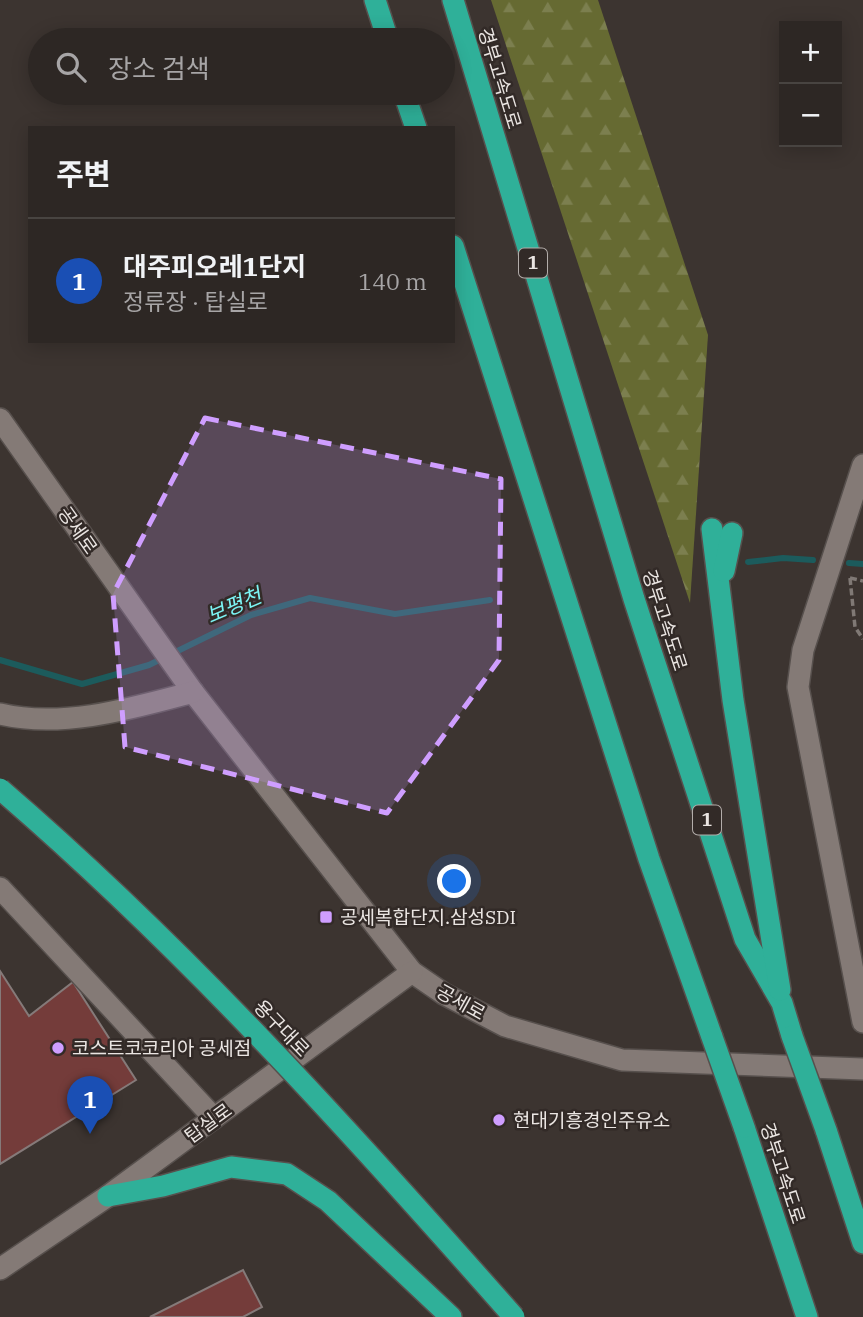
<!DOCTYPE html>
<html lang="ko">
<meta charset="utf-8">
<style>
:root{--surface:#2d2724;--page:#393331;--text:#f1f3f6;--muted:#a7a5a6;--line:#484441;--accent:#cf9eff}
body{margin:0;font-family:"IBM Plex Serif","Noto Sans KR",serif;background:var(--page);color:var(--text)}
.controls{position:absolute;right:21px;top:21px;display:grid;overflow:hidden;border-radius:0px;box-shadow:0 4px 18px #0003}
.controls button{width:63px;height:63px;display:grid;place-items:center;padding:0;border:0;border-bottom:2px solid var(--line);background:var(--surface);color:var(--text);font:35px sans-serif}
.you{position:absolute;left:455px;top:882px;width:24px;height:24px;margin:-18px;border:5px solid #fff;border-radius:50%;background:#1a73e8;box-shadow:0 0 0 10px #1a73e833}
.badge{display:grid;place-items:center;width:46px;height:46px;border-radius:50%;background:var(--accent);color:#fff;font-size:23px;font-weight:700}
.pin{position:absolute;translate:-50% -58px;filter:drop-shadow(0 2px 4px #0008)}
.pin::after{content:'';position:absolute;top:37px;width:24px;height:21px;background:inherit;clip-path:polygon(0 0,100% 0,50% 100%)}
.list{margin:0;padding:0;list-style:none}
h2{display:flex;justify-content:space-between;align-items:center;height:91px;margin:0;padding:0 28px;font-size:30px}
h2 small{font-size:23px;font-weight:400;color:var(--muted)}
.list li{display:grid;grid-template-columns:46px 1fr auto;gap:21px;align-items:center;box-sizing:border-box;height:126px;padding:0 28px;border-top:2px solid var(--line)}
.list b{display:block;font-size:26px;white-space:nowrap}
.list p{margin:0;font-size:23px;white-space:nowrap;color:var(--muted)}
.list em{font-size:23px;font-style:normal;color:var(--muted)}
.icon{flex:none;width:38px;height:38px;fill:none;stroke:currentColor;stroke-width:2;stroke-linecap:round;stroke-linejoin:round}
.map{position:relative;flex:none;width:863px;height:1317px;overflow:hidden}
.search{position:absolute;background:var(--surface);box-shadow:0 4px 18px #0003;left:28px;top:28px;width:427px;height:77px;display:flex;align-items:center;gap:18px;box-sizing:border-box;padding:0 24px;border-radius:38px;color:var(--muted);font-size:26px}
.panel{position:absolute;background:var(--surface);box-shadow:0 4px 18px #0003;left:28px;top:126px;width:427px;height:217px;border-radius:0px}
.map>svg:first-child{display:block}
</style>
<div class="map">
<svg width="863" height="1317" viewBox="0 0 863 1317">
<defs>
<pattern id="forest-firs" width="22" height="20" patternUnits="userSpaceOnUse" patternTransform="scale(1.75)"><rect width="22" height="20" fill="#666a32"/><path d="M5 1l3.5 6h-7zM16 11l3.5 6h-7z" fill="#7c7f4f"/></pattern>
</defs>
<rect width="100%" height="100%" fill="#3c3430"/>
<!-- forest -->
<polygon fill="url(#forest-firs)" points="491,0 598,0 708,335 690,603"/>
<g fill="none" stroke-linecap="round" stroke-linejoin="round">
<!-- stream -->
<g stroke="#1c5b5c" stroke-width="6">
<polyline points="748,562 783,558 813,560"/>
<polyline points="849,563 863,564"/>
<polyline points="0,660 82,684 149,665 251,615 310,598 395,614 490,600"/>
</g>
</g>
<!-- building -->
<g fill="#743c3a" stroke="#857a79" stroke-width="2">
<polygon points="0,971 29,1016 73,982 136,1080 0,1164"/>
<polygon points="243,1270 262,1307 243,1317 150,1317"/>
</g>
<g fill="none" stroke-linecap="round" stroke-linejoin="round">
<defs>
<g id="minor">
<polyline points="0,419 193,692 412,972 444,994 505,1026 622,1060 863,1069"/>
<polyline points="863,465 803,650 798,687 863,1022"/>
<path d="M0 714C62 729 133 708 193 692"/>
<polyline points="0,888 214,1118"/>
<polyline points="0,1269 108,1196 412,972"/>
</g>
<g id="highway">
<polyline points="375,0 388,40"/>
<polyline points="453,0 634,599 745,939 782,1003 792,1036"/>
<polyline points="404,93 416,128"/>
<polyline points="453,246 649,859 712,1037"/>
<polyline points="712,529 733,700 780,990"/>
<polyline points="724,571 732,533"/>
<polyline points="744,1127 807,1317"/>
<polyline points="826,1130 863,1243"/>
<polyline points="108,1196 163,1186 231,1167 287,1174 328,1201 451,1317"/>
</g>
</defs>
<!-- minor casing -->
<use href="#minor" stroke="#57504d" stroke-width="24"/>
<!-- highway casing -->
<use href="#highway" stroke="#57504d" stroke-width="24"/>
<!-- path -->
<g stroke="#807975" stroke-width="3.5" stroke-dasharray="7 3.5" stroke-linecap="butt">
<polyline points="850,578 855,627 863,639"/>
<polyline points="850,578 863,581"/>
</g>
<!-- minor -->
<use href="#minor" stroke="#847a76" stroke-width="21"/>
<!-- highway -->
<use href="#highway" stroke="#2fb099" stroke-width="21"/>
<defs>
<g id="highway-bridge">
<path d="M0 789C187 950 351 1132 514 1317"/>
<polyline points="792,1036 826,1130"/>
<polyline points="712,1037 744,1127"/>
</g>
</defs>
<!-- highway-bridge casing -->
<use href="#highway-bridge" stroke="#57504d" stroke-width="24" stroke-linecap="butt"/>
<!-- highway-bridge -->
<use href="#highway-bridge" stroke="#2fb099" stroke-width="21"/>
</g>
<!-- marked area -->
<path fill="#cf9eff" fill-opacity="0.2" stroke="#cf9eff" stroke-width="5" stroke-dasharray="14 9" stroke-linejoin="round" d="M205 418 501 479 499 660 387 813 125 747 113 594Z"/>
<!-- markers -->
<g fill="#cf9eff" stroke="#322a27" stroke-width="2.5">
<rect x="319" y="910" width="14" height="14" rx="3.5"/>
<circle cx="58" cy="1048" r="7"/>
<circle cx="499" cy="1120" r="7"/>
</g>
<g text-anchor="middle" stroke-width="5" stroke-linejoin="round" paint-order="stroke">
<!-- shield labels -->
<g fill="#322a27" stroke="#b3adaa" stroke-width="2">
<rect x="519" y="248.5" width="28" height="29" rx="5"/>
<rect x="693" y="805.5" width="28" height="29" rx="5"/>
</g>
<g font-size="18" font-weight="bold" fill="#eae5e2">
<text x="533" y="269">1</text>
<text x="707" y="826">1</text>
</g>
<!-- street labels -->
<g font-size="19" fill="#eae5e2" stroke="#322a27">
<text transform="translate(500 78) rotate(73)" y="7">경부고속도로</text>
<text transform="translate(78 530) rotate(55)" y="7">공세로</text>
<text transform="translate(665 620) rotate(72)" y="7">경부고속도로</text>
<text transform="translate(461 1002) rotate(29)" y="7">공세로</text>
<text transform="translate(282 1028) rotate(46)" y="7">용구대로</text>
<text transform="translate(208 1123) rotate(-36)" y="7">탑실로</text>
<text transform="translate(783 1173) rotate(72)" y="7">경부고속도로</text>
</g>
<!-- poi labels -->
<g font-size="19" fill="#eae5e2" stroke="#322a27" text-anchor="start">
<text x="340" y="924">공세복합단지.삼성SDI</text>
<text x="72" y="1055">코스트코코리아 공세점</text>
<text x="513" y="1127">현대기흥경인주유소</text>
</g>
<!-- water labels -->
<g font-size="21" font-style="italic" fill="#7cf4f4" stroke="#322a27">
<text transform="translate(234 606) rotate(-23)" y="7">보평천</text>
</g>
</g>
</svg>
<div class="controls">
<button>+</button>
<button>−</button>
</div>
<div class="you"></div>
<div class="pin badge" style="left:90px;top:1134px;background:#1a4fb4">1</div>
<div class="search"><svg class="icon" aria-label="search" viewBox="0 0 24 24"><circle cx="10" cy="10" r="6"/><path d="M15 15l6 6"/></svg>장소 검색</div>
<section class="panel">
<h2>주변<small></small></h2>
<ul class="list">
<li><span class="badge" style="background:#1a4fb4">1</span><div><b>대주피오레1단지</b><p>정류장 · 탑실로</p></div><em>140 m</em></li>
</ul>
</section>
</div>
